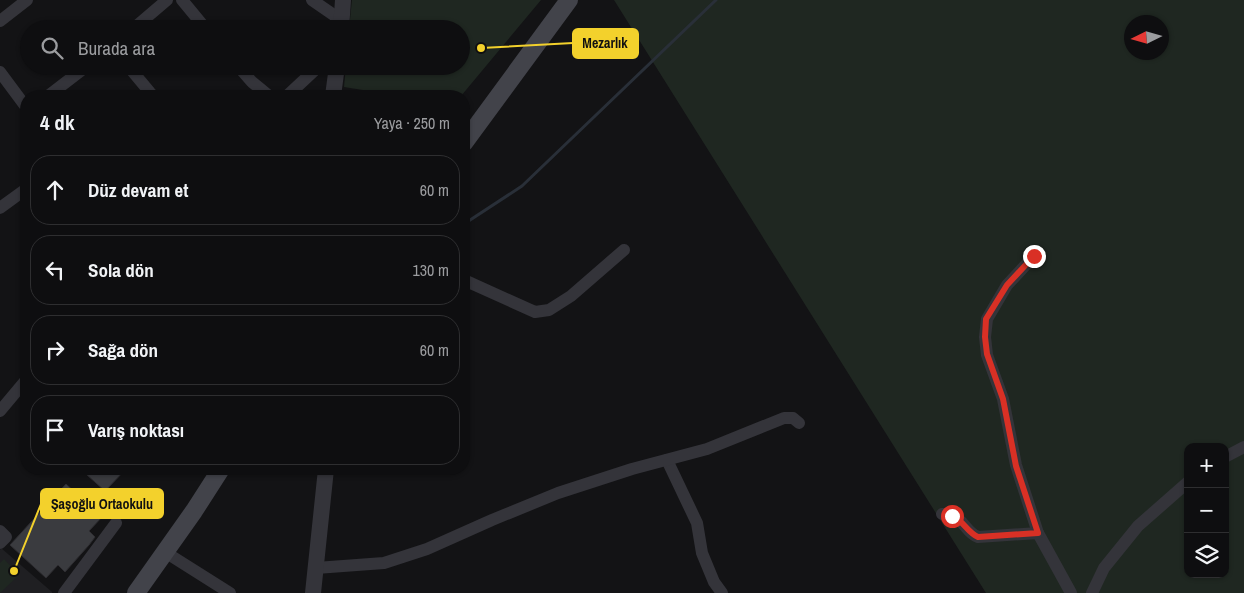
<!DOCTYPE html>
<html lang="tr">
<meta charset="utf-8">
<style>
:root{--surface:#0e0e10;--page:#171719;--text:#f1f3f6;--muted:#9b9c9f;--line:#2e2e30}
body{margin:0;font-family:"Archivo Narrow",sans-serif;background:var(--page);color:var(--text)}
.controls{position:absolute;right:15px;bottom:15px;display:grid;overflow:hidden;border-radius:10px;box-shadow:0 1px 4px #0004}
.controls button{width:45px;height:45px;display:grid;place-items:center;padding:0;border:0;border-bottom:1px solid var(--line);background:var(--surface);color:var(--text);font:25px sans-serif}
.compass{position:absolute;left:1124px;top:15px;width:45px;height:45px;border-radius:50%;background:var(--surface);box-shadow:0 1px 4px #0004;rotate:265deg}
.stop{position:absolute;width:15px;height:15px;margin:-11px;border:4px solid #d93025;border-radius:50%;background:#fff}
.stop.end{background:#d93025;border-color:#fff;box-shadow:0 1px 5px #0008}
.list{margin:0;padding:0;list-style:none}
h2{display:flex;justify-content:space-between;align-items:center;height:65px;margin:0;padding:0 20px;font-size:21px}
h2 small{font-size:16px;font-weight:400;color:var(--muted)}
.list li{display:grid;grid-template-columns:32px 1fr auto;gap:15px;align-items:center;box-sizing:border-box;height:70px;margin:0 10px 10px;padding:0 10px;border:1px solid var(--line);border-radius:20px}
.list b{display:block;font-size:19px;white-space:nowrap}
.list em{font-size:16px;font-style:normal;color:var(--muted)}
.icon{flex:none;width:28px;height:28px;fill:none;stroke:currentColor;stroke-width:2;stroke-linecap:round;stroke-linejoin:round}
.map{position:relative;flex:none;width:1244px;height:593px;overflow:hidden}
.search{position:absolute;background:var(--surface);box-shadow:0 1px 4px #0004;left:20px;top:20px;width:450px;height:55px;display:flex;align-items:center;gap:12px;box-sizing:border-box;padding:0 18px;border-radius:28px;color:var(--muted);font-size:19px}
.panel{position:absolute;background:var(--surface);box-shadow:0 1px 4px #0004;left:20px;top:90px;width:450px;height:385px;border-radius:20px}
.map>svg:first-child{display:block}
</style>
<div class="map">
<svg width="1244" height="593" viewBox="0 0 1244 593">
<rect width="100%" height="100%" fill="#131315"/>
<!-- built -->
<polygon fill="#1f1f22" points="1,548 52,592 52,593 0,593 0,550"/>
<!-- green -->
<g fill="#1f2721" fill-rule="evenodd">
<polygon points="352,0 541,0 461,96 400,96 344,87 346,66 461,66 461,29 349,29"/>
<path d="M614 0H1244V593H986ZM1132 22H1162V52H1132ZM1188 447H1225V574H1188Z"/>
<polygon points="4,559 19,575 0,593 0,563"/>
</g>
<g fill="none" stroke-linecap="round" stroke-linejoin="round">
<!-- stream -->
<polyline stroke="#292f38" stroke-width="3" points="464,224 522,186 716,0"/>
</g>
<!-- building -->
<g fill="#3a3b3f" stroke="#2e2d31">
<polygon points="91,469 126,469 105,491 86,474"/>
<polygon points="66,484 102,517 89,531 95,537 89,545 65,572 58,565 46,578 10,545"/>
</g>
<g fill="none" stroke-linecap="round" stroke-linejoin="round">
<!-- minor -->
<g stroke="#34343a" stroke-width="12">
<polyline points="182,0 206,29"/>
<polyline points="312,0 341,20"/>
<polyline points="0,21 27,0"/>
<polyline points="133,29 167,0"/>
<polyline points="128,66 153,96"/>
<polyline points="238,66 252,82 269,96"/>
<polyline points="0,72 26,107"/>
<polyline points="48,96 87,66"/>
<polyline points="287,96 319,66"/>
<polyline points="0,208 26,189"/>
<polyline points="1034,256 1007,285 987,319 985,337 987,355 1003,399 1016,465 1038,533 1071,593"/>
<polyline points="464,280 535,312 549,310 571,296 624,250"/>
<polyline points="0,411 26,380"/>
<polyline points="1225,457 1244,447"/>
<polyline points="667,460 697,523 702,553 714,582 722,593"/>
<path d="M942 514C968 518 962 530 978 537L1038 533"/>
<polyline points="0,531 6,537 0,543"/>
<polyline points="165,552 230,593"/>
<polyline points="316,568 384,563 427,549 492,520 558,493 632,469 707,449 784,418 793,418 799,423"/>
<polyline points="64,593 116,523"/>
<polyline points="1092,593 1104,568 1138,526 1188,482"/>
</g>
<!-- tertiary -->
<g stroke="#34343a" stroke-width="16">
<polyline points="341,29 343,0"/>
<polyline points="333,96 337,66"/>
<polyline points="313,593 326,469"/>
</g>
<!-- secondary -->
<g stroke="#42434a" stroke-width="18">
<polyline points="464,143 569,0"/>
<polyline points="136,593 194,511 221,469"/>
</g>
</g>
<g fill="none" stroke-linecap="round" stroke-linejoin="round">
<!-- route -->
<path stroke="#d93025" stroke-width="6" d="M952 516C964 521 967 532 978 537L1038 533 1016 466 1003 399 987 354 985 337 986 319 1007 285 1034 256"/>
</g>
<!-- callouts -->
<path fill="none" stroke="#f3d12c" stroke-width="2" d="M481 48L573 43M14 571L41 504"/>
<g fill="#f3d12c" stroke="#0e0e10" stroke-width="2">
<circle cx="481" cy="48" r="5"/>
<circle cx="14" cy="571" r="5"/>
</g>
<g fill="#f3d12c" stroke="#f3d12c" stroke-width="2">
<rect x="573" y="29" width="65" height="29" rx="5"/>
<rect x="41" y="489" width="122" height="29" rx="5"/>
</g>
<g font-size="14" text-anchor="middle" font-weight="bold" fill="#111">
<text x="605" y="48">Mezarlık</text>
<text x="102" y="509">Şaşoğlu Ortaokulu</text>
</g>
</svg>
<div class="controls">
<button>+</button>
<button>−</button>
<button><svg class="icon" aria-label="layers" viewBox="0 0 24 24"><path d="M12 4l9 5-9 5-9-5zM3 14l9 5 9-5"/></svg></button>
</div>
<svg class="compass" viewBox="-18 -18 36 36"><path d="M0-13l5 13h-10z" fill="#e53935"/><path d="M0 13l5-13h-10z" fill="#9b9c9f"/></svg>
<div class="stop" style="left:952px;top:516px"></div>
<div class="stop end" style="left:1034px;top:256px"></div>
<div class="search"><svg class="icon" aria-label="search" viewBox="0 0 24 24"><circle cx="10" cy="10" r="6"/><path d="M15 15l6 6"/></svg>Burada ara</div>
<section class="panel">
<h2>4 dk<small>Yaya · 250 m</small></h2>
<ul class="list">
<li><svg class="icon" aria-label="ahead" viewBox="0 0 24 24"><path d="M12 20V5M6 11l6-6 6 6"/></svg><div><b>Düz devam et</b></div><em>60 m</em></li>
<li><svg class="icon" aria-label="left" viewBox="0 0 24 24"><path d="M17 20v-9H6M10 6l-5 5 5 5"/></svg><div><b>Sola dön</b></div><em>130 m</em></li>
<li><svg class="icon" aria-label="right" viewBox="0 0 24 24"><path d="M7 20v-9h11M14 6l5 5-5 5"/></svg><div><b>Sağa dön</b></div><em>60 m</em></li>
<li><svg class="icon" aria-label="arrive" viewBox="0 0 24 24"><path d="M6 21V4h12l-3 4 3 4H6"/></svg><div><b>Varış noktası</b></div></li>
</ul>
</section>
</div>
